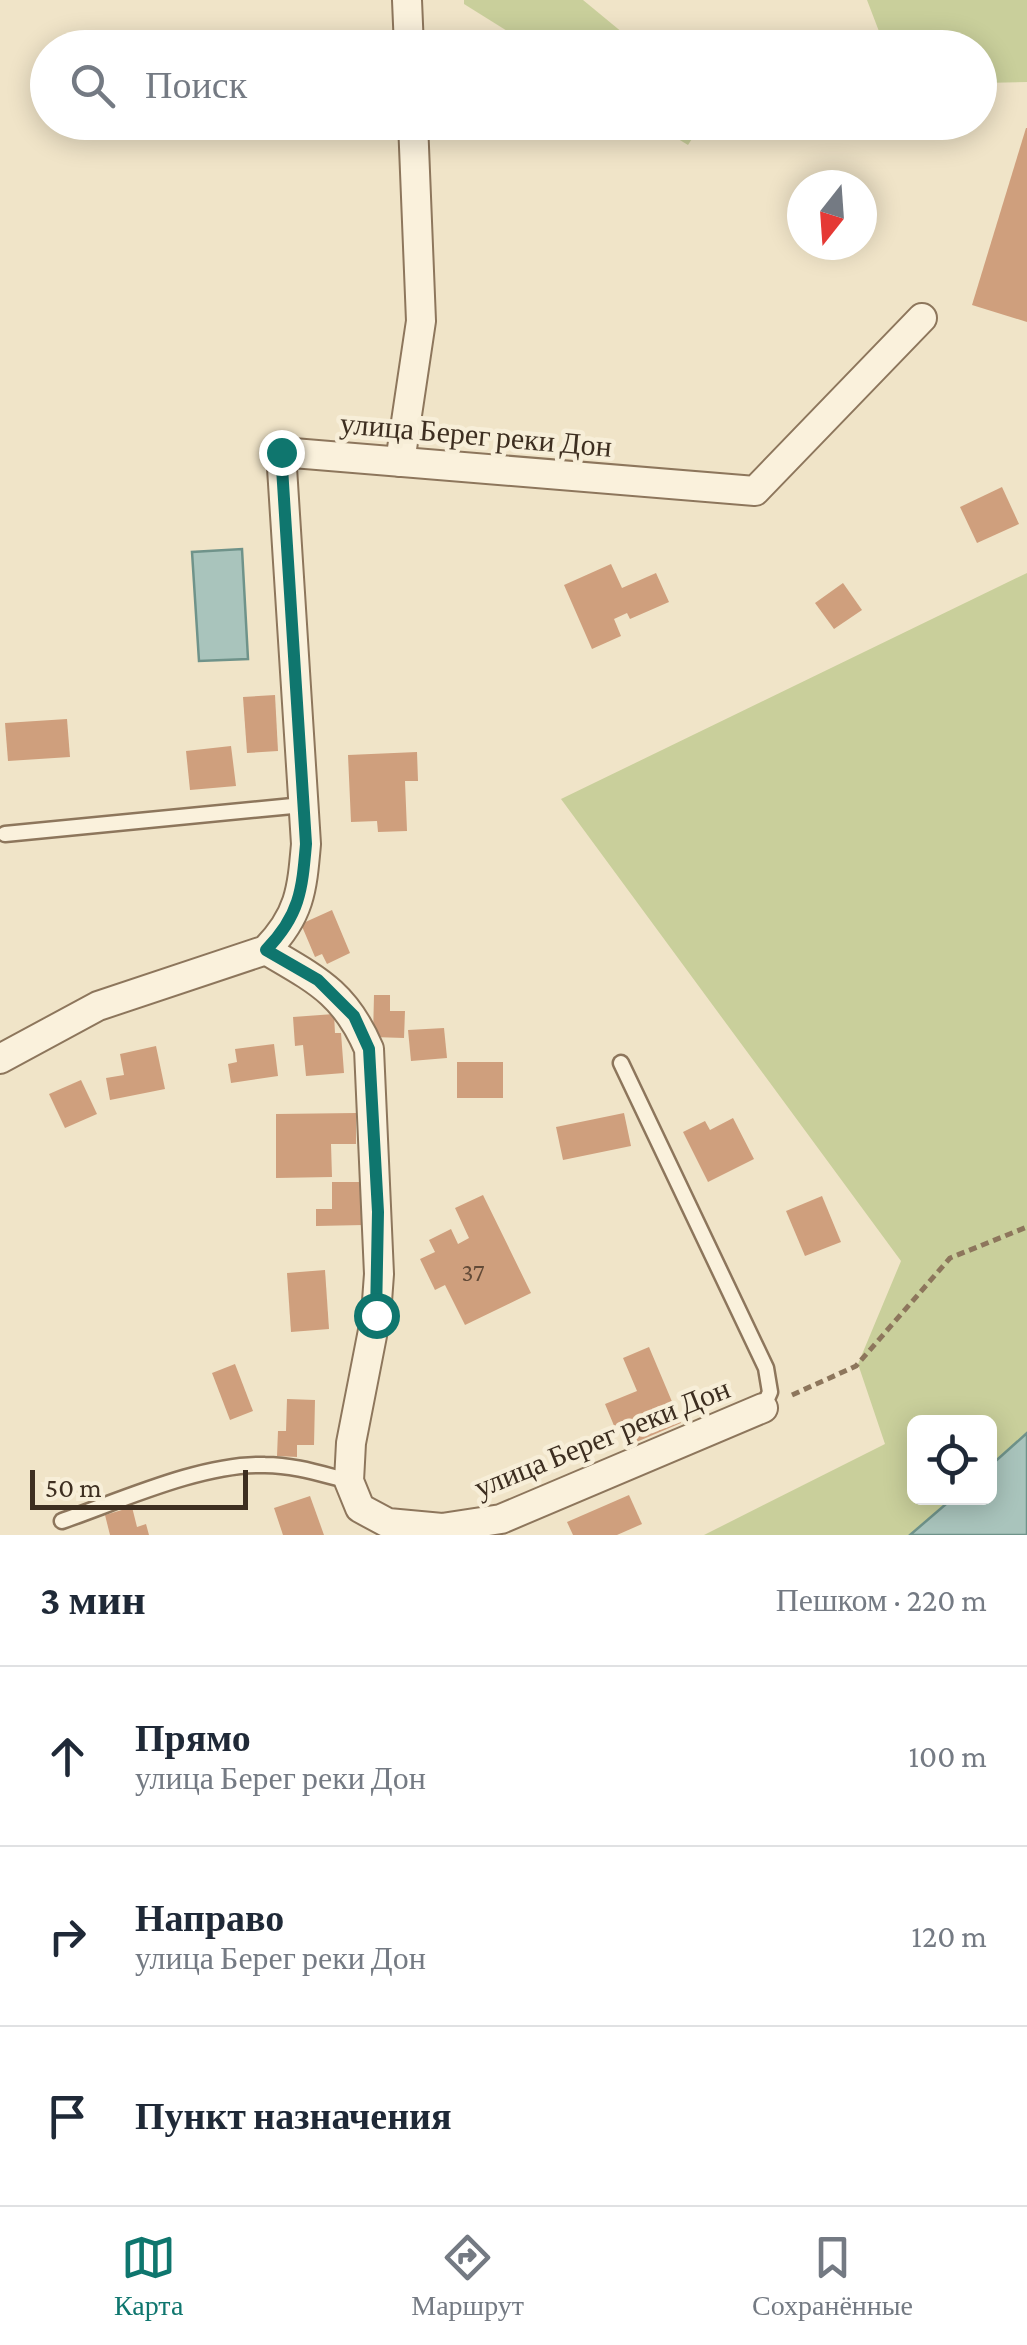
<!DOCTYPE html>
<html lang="ru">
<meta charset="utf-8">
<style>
:root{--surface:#fff;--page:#f2f2f3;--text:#1f2937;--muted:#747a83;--line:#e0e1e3;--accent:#0f766e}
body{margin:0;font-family:"Crimson Pro",serif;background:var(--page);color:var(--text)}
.controls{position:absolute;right:30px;bottom:30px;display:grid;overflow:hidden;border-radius:15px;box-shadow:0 5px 25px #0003}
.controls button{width:90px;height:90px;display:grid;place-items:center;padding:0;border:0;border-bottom:2px solid var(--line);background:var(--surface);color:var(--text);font:50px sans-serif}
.compass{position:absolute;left:787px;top:170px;width:90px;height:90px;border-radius:50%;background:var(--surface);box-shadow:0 5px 25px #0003;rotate:197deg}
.scale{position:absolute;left:30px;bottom:25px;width:218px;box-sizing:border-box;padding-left:10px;border:5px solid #3d2e20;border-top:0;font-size:28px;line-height:35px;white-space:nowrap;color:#3d2e20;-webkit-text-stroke:8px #f7eed8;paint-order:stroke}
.stop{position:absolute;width:30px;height:30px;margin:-22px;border:8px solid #0f766e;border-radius:50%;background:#fff}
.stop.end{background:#0f766e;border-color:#fff;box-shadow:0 2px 10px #0008}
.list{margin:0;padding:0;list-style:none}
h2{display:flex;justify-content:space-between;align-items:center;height:130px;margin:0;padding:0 40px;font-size:42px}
h2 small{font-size:32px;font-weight:400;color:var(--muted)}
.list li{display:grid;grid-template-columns:65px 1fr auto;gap:30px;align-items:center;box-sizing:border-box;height:180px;padding:0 40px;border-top:2px solid var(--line)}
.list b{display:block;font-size:38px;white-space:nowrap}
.list p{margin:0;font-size:32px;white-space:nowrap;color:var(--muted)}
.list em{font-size:32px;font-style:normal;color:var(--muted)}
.icon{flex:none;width:55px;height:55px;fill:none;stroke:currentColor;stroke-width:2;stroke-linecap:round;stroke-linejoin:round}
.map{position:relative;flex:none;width:1027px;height:1535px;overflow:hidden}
.search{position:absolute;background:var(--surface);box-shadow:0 5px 25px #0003;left:30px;right:30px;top:30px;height:110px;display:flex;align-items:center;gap:25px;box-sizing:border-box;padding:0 35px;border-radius:55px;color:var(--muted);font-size:38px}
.sheet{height:670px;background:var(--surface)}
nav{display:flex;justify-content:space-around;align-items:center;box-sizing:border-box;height:140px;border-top:2px solid var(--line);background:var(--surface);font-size:28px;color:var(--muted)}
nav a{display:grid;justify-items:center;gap:5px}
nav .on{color:var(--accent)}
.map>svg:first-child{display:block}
</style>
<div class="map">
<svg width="1027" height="1535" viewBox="0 0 1027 1535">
<rect width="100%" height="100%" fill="#f0e4c8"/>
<!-- green -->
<g fill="#c9cf9b">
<polygon points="464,0 583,0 640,47 533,47 464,4"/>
<polygon points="867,0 1027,0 1027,82 980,83 980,48 885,47"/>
<polygon points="652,123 702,122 702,123 688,145"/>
<polygon points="1027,573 1027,1433 990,1466 990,1422 914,1422 914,1498 953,1498 910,1535 704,1535 885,1444 858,1364 901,1261 561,799"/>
</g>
<!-- water -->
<g fill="#a9c4bc" stroke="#6f938a" stroke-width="2.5">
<polygon points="242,549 248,659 199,661 192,552"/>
<polygon points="1027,1433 1027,1535 910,1535 953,1498 990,1498 990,1466"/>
</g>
<!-- building -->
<g fill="#cf9f7d">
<polygon points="1026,128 1027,128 1027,322 972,305"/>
<polygon points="1002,487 1019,524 977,543 960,507"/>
<polygon points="611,564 622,588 656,573 669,602 630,619 627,613 614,619 621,636 592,649 564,585"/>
<polygon points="843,583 862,610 834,629 815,603"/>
<polygon points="275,695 278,751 247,753 243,697"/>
<polygon points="67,719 70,757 8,761 5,723"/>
<polygon points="231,746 236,786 190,790 186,751"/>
<polygon points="417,752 418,781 405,781 407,831 378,832 377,821 351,822 348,755"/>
<polygon points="332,910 350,953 327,964 322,954 315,957 301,924"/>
<polygon points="374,995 390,995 390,1011 405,1011 404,1038 373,1037"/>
<polygon points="334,1014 335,1033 341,1033 344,1073 306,1076 303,1045 295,1046 293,1017"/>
<polygon points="444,1028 447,1058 411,1061 408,1030"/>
<polygon points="274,1044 278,1076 231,1083 228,1064 237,1062 235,1049"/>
<polygon points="156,1046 165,1089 110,1100 106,1078 124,1075 120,1054"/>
<rect x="457" y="1062" width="46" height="36"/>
<polygon points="81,1080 97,1114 65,1128 49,1094"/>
<polygon points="356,1113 356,1144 331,1144 332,1177 276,1178 276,1114"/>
<polygon points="624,1113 631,1146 563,1160 556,1127"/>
<polygon points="733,1118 754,1159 708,1182 683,1132 705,1121 710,1130"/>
<polygon points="332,1182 363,1182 364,1225 316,1226 316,1209 332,1209"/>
<polygon points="483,1195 531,1293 465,1325 445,1285 435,1290 420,1259 435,1252 429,1240 451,1229 458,1244 469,1238 455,1208"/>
<polygon points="822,1196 841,1242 805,1256 786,1211"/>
<polygon points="325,1270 329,1329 291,1332 287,1273"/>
<polygon points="649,1347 681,1423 634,1443 626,1424 615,1428 605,1404 637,1391 623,1358"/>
<polygon points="235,1364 253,1411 230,1420 212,1373"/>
<polygon points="287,1399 315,1400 314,1445 297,1445 297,1457 277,1456 278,1431 286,1431"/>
<polygon points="629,1495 642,1524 617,1535 573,1535 567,1522"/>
<polygon points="310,1496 324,1535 283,1535 274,1508"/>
<polygon points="132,1507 137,1527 146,1524 149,1535 110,1535 105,1515"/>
</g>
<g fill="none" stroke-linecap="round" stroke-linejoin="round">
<defs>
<g id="service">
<polyline points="5,834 303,805"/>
<polyline points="621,1063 766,1368 770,1392 763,1408"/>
<path d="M62 1521C122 1500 203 1463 265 1465 294 1465 321 1474 349 1481"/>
</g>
<g id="minor">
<polyline points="407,0 409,48"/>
<polyline points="400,462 421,321 413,122"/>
<path d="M266 950C317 980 345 993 369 1049L379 1274 376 1315 351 1443 349 1481 360 1508 388 1523 442 1528 501 1519 763 1408"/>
<path d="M0 1059 98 1006 266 950C300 915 302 890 306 844L281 452 755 491 922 318"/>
</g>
</defs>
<!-- service casing -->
<use href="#service" stroke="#8d765c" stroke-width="19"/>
<!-- minor casing -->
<use href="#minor" stroke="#8d765c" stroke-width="32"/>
<!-- path -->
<polyline stroke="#8d765c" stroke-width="5" stroke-dasharray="8 5" stroke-linecap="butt" points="792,1395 856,1366 950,1258 1027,1227"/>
<!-- service -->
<use href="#service" stroke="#faf1dc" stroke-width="14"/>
<!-- minor -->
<use href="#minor" stroke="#faf1dc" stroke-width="28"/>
</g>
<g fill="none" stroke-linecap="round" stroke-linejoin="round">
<!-- route -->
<path stroke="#0f766e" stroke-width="12" d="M281 452 306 844C302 890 300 915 266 950L318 980 354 1016 369 1049 378 1212 376 1315"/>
</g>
<g text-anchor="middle" stroke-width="9" stroke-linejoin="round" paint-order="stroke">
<!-- number labels -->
<g font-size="25" fill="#624a37">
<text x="473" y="1281">37</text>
</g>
<!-- street labels -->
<g font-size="30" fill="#3d2e20" stroke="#f7eed8">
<text transform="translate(476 435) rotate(5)" y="10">улица Берег реки Дон</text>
<text transform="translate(602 1438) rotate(-22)" y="10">улица Берег реки Дон</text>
</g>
</g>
</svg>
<div class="controls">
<button><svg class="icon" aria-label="locate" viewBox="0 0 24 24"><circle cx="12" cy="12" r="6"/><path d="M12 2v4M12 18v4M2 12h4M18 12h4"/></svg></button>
</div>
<svg class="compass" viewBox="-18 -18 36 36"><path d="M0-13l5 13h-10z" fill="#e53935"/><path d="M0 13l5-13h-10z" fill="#747a83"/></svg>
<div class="scale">50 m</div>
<div class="stop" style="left:376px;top:1315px"></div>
<div class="stop end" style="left:281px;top:452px"></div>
<div class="search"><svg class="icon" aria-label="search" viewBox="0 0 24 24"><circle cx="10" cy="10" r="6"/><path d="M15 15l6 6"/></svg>Поиск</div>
</div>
<section class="sheet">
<h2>3 мин<small>Пешком · 220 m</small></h2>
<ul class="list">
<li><svg class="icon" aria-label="ahead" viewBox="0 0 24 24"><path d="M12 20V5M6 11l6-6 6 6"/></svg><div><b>Прямо</b><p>улица Берег реки Дон</p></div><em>100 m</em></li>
<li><svg class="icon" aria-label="right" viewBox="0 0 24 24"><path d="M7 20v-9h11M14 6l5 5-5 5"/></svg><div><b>Направо</b><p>улица Берег реки Дон</p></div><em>120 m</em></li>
<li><svg class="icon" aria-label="arrive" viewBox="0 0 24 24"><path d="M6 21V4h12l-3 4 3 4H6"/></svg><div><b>Пункт назначения</b></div></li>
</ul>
</section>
<nav>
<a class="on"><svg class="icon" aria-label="map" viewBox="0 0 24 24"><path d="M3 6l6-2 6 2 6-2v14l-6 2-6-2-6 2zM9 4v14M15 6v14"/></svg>Карта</a>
<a><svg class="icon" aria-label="directions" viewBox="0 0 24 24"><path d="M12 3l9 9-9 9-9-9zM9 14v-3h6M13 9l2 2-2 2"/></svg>Маршрут</a>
<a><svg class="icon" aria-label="saved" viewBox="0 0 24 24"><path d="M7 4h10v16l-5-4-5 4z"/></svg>Сохранённые</a>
</nav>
